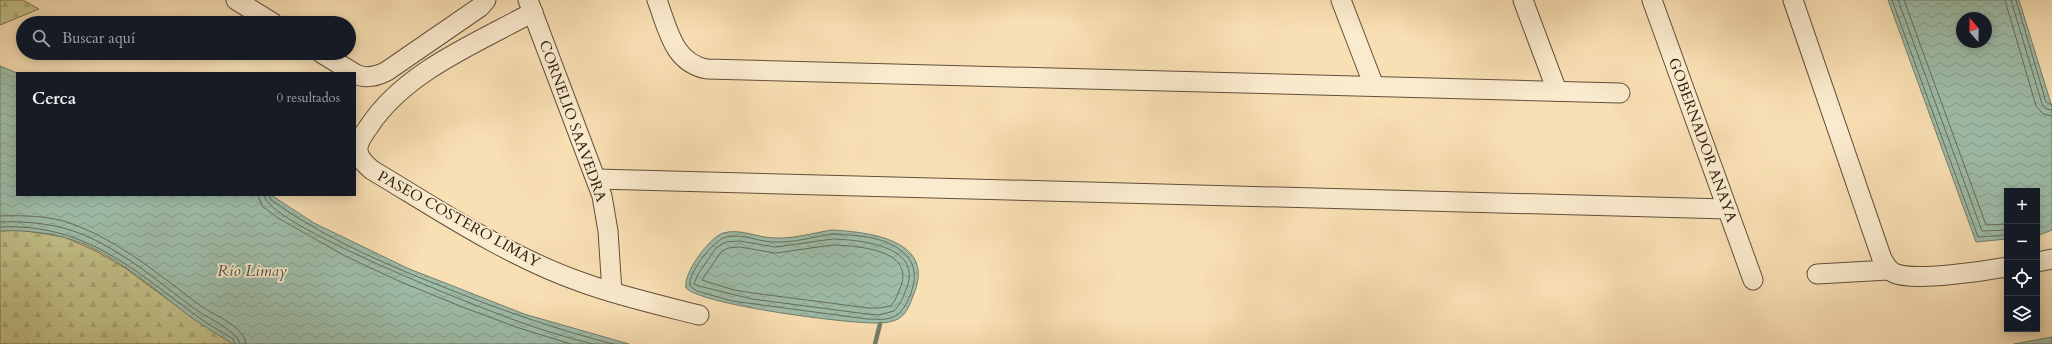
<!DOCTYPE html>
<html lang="es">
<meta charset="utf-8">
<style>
:root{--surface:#171b24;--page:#242831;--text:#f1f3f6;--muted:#9ea1a6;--line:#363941}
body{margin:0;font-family:Cardo,serif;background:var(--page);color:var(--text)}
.controls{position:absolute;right:12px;bottom:12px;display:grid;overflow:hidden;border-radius:0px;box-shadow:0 2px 10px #0003}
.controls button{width:36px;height:36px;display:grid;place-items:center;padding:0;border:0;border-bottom:1px solid var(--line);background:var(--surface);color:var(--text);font:20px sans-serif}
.compass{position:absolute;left:1956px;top:12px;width:36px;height:36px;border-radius:50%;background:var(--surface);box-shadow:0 2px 10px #0003;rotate:340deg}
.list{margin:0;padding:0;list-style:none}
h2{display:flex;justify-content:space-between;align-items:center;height:52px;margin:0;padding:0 16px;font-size:17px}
h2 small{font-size:13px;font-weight:400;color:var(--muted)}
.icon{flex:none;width:22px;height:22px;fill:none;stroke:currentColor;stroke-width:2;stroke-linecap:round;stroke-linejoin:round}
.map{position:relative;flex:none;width:2052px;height:344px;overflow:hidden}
.search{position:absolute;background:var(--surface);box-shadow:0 2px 10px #0003;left:16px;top:16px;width:340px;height:44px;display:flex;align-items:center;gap:10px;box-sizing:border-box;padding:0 14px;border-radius:22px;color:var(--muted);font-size:15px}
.panel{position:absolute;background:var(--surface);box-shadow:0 2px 10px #0003;left:16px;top:72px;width:340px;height:124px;border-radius:0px}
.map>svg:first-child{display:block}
</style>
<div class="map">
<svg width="2052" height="344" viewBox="0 0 2052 344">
<defs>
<pattern id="forest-firs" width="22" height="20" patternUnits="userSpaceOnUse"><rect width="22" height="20" fill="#c3c189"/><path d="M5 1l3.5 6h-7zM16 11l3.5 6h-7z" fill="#a8a675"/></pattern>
<pattern id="water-waves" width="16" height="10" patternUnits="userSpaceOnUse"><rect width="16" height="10" fill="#9ebda9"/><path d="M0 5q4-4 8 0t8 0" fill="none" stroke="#88a290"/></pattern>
</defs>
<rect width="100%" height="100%" fill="#f9e0b4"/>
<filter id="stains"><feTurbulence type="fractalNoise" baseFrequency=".005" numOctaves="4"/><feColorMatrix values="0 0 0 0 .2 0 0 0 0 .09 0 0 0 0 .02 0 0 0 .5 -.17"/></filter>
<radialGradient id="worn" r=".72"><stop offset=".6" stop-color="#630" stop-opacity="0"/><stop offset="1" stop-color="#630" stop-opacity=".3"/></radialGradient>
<!-- forest -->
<g fill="url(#forest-firs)" stroke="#79704d">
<polygon points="0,0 23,0 39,9 0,25"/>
<polygon points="20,230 64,237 96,251 125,268 193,318 233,344 0,344 0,231"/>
</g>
<!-- water -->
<g fill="url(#water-waves)" stroke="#727e6c" fill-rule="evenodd">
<path d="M1888 0H2019L2052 107V230L2037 236V191H2007V239L1976 242ZM1962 18H1986V42H1962Z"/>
<path d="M0 66 17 73V195H271L314 223 407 268 524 314 629 344H233C219 335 205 327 192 318 152 288 112 250 63 237 43 232 21 230 0 231Z"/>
<path d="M832 230C867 232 934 239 915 291 911 300 908 314 898 319 892 322 885 323 878 323 849 324 702 305 686 288 683 273 709 238 723 233 741 228 757 238 775 238 793 239 813 233 832 230Z"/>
<polygon points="2052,337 2052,344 2014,344"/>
</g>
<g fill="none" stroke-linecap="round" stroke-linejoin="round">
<!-- shore -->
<g stroke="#666e5d" stroke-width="1">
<polyline points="1892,0 1978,237 2007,235"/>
<polyline points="1898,0 1982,231 2007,230"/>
<polyline points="1904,0 1986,225 2007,224"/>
<polyline points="2005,0 2036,106 2043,114 2052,116"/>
<polyline points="2011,0 2042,104 2046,109 2052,110"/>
<polyline points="2016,0 2046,102 2052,105"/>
<polyline points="258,195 262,206 278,218 345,256 401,282 465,308 519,328 571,344"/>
<path d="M264 195C265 224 485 310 520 322 544 331 569 338 593 344"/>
<path d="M269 195 271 200C323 237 382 263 441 286 498 309 554 329 613 344"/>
<path d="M0 216C21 215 50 216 70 223 120 241 159 275 201 306 214 315 245 327 246 344"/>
<path d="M0 222C21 221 46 223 67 229 117 244 156 281 198 311 208 318 239 332 240 344"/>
<path d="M0 227C83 223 132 268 194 314 206 323 220 331 233 339L235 344"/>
<path d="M832 234C853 235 883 236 900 250 906 254 911 260 913 267 918 280 908 307 897 315 889 321 877 319 867 319L732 301 697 291 690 286C687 273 714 240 726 237 743 233 758 242 774 242 793 243 813 237 832 234Z"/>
<path d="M833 239C859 240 922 245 907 287 904 295 901 304 894 311L879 315 867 314 752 299 699 286 694 284 698 274 716 248 726 242 740 241 775 247Z"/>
<path d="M833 245C857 246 914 249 901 286 898 293 896 300 891 306L879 308H868L753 293 734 290 702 280 721 252 728 248 740 247 775 253Z"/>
</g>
<!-- stream -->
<polyline stroke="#727e6c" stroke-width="4.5" points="875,344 880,324"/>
<defs>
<g id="minor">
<polyline points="236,0 273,23"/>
<polyline points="528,0 602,196 608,231 612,292"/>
<path d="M657 0C668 29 673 63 707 69L1620 93"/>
<polyline points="1341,0 1374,86"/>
<polyline points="1523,0 1557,91"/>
<polyline points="1652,0 1753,280"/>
<path d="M1793 0 1882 259C1885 264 1888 270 1894 273 1913 282 1985 271 2007 267"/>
<path d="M533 12C477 43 406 71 370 125 356 144 351 153 372 170 439 210 507 256 581 282 619 296 659 305 699 315"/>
<polyline points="321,53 354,73"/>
<path d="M355 74C366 79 376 77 387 71L480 7 486 0"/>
<polyline points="597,179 1727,209"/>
<polyline points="2037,262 2052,259"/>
<polyline points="1817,274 1889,270"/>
</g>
</defs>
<!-- minor casing -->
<use href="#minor" stroke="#62503a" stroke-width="21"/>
<!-- minor -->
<use href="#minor" stroke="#fbebce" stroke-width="19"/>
</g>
<g text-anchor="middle" stroke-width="3.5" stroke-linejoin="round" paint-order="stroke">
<!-- street labels -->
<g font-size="15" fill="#2f2011" stroke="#fbebce">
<text transform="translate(573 121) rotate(70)" y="5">CORNELIO SAAVEDRA</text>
<text transform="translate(1703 140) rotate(70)" y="5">GOBERNADOR ANAYA</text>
<text transform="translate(459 219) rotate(29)" y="5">PASEO COSTERO LIMAY</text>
</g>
<!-- water labels -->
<g font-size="16" font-style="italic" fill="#504f3f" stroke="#fbebce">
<text x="252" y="276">Río Limay</text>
</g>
</g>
<rect width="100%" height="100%" filter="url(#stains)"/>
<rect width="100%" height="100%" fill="url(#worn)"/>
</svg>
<div class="controls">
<button>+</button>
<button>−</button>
<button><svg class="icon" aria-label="locate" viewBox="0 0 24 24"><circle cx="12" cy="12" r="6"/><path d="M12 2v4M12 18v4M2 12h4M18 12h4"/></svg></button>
<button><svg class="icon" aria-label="layers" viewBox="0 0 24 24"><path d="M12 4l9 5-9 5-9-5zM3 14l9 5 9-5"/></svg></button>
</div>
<svg class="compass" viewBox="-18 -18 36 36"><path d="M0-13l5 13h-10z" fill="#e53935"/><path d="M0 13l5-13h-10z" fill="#9ea1a6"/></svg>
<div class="search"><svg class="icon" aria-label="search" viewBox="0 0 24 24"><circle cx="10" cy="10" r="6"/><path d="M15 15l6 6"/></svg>Buscar aquí</div>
<section class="panel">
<h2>Cerca<small>0 resultados</small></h2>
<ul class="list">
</ul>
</section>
</div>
